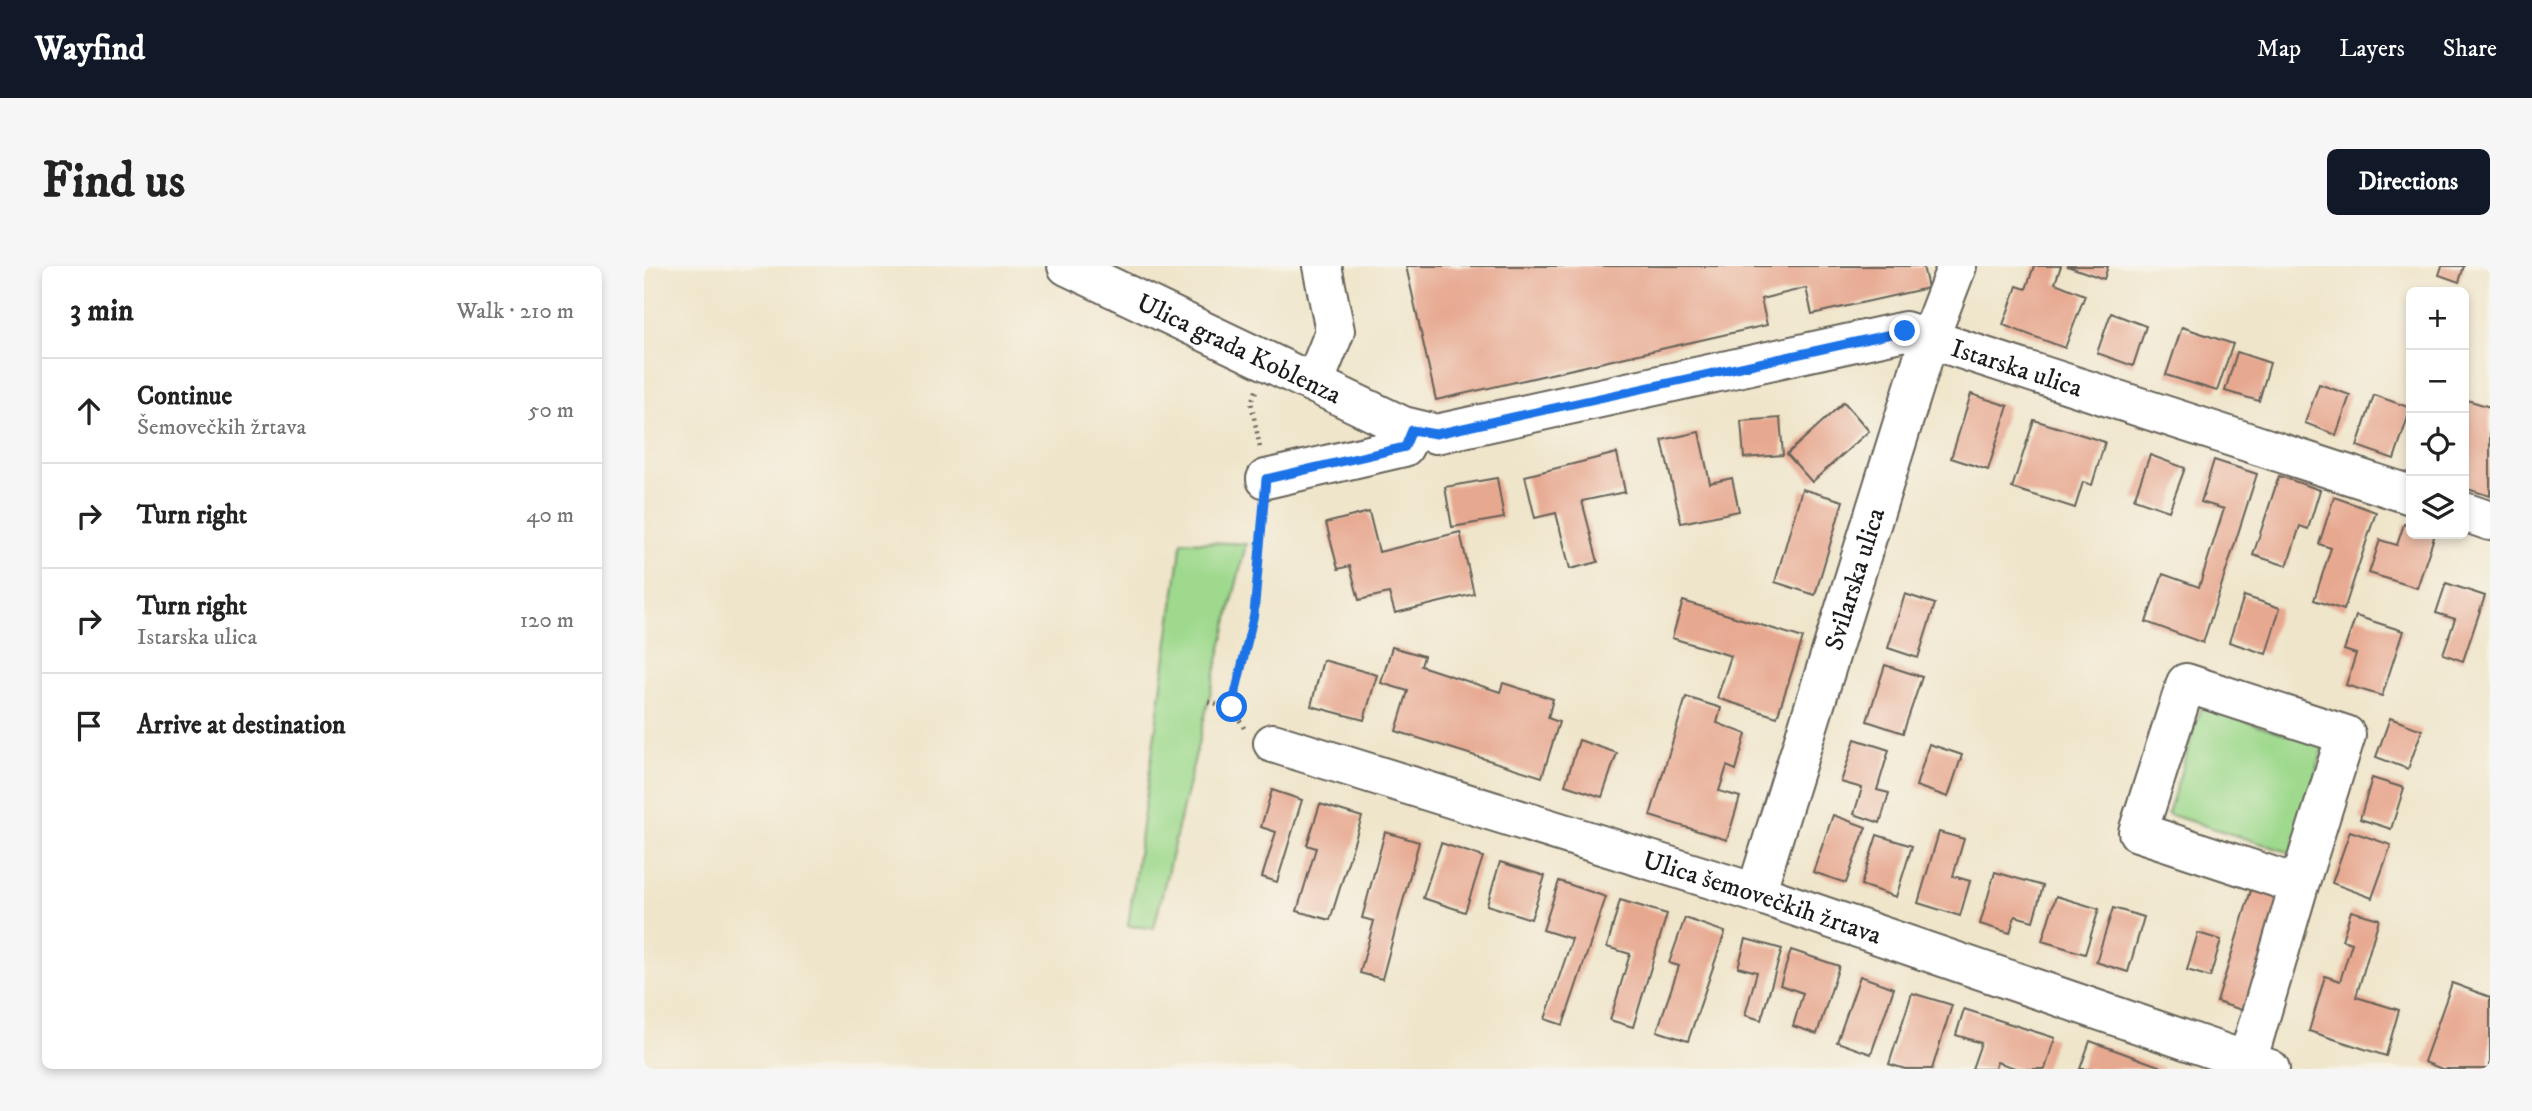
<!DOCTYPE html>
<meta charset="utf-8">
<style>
:root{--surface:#fff;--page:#f6f6f6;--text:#222;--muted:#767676;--line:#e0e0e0;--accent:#111827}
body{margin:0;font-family:"IM FELL DW Pica",serif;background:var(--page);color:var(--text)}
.controls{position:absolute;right:21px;top:21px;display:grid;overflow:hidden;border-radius:10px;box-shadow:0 4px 10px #0003}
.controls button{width:63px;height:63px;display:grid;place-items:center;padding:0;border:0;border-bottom:2px solid var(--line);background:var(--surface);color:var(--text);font:35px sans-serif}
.stop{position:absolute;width:21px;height:21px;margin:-16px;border:5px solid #1a73e8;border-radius:50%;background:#fff}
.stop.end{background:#1a73e8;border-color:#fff;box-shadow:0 2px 7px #0008}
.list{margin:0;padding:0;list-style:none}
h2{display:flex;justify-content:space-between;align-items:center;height:91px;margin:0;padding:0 28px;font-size:30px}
h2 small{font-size:23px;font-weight:400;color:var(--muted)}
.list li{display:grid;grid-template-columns:46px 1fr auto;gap:21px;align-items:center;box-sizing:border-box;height:105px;padding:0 28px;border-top:2px solid var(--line)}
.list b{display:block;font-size:26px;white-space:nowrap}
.list p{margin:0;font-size:23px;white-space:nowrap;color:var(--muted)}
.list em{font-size:23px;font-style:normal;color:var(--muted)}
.icon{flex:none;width:38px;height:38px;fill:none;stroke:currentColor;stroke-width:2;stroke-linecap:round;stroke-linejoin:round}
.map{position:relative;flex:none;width:1846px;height:803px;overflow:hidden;border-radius:10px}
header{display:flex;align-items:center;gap:42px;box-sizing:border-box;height:98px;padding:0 35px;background:var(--accent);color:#fff}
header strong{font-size:33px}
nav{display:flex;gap:38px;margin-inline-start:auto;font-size:24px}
.intro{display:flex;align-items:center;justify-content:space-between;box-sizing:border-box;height:168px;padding:0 42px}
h1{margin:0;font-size:49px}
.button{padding:18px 32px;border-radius:10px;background:var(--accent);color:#fff;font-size:24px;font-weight:700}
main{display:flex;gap:42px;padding:0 42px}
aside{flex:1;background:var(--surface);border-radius:10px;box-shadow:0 4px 10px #0003}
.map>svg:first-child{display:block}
</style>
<header>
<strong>Wayfind</strong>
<nav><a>Map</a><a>Layers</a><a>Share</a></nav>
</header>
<div class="intro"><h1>Find us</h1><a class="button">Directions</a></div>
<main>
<aside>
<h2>3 min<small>Walk · 210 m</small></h2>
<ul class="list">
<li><svg class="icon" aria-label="ahead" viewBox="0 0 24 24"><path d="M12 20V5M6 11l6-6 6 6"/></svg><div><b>Continue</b><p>Šemovečkih žrtava</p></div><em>50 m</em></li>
<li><svg class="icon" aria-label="right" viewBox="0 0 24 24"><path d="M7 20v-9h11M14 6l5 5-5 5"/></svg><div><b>Turn right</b></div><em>40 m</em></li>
<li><svg class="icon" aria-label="right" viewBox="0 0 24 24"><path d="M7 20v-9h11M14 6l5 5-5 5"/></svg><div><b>Turn right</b><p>Istarska ulica</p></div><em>120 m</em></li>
<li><svg class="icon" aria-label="arrive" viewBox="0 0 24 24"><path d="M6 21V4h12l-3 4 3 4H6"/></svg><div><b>Arrive at destination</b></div></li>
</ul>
</aside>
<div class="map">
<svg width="1846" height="803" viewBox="0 0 1846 803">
<rect width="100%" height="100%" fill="#f7f3e8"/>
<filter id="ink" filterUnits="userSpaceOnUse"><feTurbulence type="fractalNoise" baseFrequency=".0143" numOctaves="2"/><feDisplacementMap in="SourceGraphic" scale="14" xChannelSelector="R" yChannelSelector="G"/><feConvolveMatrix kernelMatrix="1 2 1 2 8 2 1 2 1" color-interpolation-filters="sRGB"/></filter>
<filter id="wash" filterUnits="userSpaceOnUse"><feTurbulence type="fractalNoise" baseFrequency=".00686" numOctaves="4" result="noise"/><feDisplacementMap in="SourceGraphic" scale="28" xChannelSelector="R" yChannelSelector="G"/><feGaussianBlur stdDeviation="1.57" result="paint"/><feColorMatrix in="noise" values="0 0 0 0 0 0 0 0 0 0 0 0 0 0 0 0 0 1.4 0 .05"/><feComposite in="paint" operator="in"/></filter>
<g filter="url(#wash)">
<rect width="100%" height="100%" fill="#efe5ca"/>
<!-- green -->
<g fill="#9ed98d" stroke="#5d7a54" stroke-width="2">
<polygon points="538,275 602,278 510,662 484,660"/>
<polygon points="1557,441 1680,480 1647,587 1524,548"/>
</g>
<g id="blocks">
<!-- building -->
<g fill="#e7a890">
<polygon points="762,0 1279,0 1284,22 1168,48 1162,22 1117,33 1123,59 792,134"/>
<polygon points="1390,0 1417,0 1411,17 1441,29 1421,82 1359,59 1373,20 1382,23"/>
<polygon points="1423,0 1464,0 1460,13"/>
<polygon points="1798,0 1820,0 1815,16 1795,9"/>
<polygon points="1467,47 1502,60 1489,100 1453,87"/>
<polygon points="1538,61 1589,78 1573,125 1522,109"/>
<polygon points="1593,86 1626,97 1615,135 1581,125"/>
<polygon points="1675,118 1706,129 1692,169 1661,157"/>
<polygon points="1327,128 1364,140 1344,204 1307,192"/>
<polygon points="1730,129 1767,142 1750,193 1713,180"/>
<polygon points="1820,133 1846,141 1846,230 1820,222"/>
<polygon points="1200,136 1225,165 1168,216 1143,188"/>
<polygon points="1136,152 1139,189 1100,192 1097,155"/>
<polygon points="1390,154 1461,176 1448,219 1439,216 1431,242 1368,222"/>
<polygon points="1055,166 1066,217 1088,212 1095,245 1037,257 1018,174"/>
<polygon points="973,187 981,226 938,235 954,296 926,303 912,247 891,252 881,210"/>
<polygon points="1506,189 1541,202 1525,245 1490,233"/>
<polygon points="1570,194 1613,208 1559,377 1502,356 1519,308 1555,321 1580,243 1557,236"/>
<polygon points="1635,210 1676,224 1664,263 1656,260 1643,300 1609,289"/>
<polygon points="853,212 860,252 808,261 801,221"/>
<polygon points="1158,223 1199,235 1171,329 1131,316"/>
<polygon points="1690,231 1732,246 1700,344 1670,334 1687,282 1675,278"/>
<polygon points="725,246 735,286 816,266 830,328 751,347 745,327 715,334 706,300 694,303 682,257"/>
<polygon points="1760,258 1767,260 1767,268 1791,268 1773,322 1725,307 1736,274 1753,279"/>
<polygon points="1802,317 1841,330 1819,395 1799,388 1811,353 1792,347"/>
<polygon points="1261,328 1291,338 1274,392 1244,382"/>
<polygon points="1600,330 1636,342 1622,388 1585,376"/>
<polygon points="1039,335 1159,372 1133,451 1073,432 1087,390 1028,372"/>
<polygon points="1712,350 1759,365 1738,430 1702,419 1712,388 1700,384"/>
<polygon points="748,381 780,390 777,400 856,426 859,417 909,433 904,452 915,456 898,511 752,465 764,425 737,417"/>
<polygon points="679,394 733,409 720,454 667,440"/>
<polygon points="1241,399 1278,411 1259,467 1223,455"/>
<polygon points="1042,431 1077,442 1073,457 1102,468 1092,504 1083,500 1075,525 1096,531 1083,574 1006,550"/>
<polygon points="1746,452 1778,464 1764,503 1732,491"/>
<polygon points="1211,473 1245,484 1233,524 1245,527 1236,557 1210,548 1218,522 1197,516"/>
<polygon points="935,474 973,487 958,531 921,519"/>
<polygon points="1285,478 1318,489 1304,531 1272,520"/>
<polygon points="1728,512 1760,522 1747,563 1716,553"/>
<polygon points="628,524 658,534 633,616 618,611 632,566 617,561"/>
<polygon points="676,538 718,551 686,654 653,645 672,582 663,579"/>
<polygon points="1189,549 1222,561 1202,617 1169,606"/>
<polygon points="1706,565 1747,579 1728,632 1688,617"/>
<polygon points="741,566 775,576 738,713 716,707 730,655 718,652"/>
<polygon points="1295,566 1320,573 1309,610 1326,615 1316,650 1274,637"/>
<polygon points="1233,569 1268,580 1252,631 1217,619"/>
<polygon points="797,577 839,591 821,646 779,632"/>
<polygon points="856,596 901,610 887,653 843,639"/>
<polygon points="1351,606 1399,620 1389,655 1371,650 1366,667 1336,658"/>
<polygon points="915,615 962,631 919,759 901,753 928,673 899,664"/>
<polygon points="1608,621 1640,630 1604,746 1573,736"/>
<polygon points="1412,630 1455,643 1441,688 1398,675"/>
<polygon points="976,634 1023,648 989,761 966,754 986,688 963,681"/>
<polygon points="1469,642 1500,651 1484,706 1452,696"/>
<polygon points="1707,645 1735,653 1712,731 1755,744 1742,790 1665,765 1681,710 1696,715 1708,677 1698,674"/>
<polygon points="1041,652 1081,666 1044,775 1013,765 1035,700 1025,697"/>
<polygon points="1554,667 1577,674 1566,711 1543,704"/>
<polygon points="1102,673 1138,683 1117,754 1101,749 1113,706 1094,701"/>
<polygon points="1147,684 1195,700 1173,768 1149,760 1159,727 1136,719"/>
<polygon points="1216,710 1250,722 1227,788 1193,776"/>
<polygon points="1808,717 1846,731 1846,803 1798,803 1780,796"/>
<polygon points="1268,727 1308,739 1288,803 1261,803 1245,798"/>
<polygon points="1320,743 1411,772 1401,803 1374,803 1353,796 1351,803 1328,803 1337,777 1312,769"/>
<polygon points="1446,775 1523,803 1436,803"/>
</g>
</g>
</g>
<g filter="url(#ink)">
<use href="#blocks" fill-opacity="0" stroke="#666259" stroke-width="2"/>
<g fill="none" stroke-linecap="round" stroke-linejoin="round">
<defs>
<g id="minor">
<path id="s1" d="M423 0 759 160 792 168 1261 65 1767 229"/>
<polyline points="670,117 691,65 678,0"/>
<polyline points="622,213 760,181 768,164"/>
<polyline points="1820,246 1846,255"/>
<path id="s2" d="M629 477 1112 627 1626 803"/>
<path id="s3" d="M1112 627 1285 73 1313 0"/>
<polyline points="1603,796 1655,619 1494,566 1542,417 1702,469 1655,619"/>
</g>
</defs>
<!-- minor casing -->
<use href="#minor" stroke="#666259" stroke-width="42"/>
<!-- path -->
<g stroke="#666259" stroke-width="4.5" stroke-dasharray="2 5" stroke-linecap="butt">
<polyline points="612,125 607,136 616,182"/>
<polyline points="564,436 588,441"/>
<polyline points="600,462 588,441 610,348 619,246"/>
</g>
<!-- minor -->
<use href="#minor" stroke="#fff" stroke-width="38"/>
</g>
</g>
<g fill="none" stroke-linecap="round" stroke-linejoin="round" filter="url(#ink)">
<!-- route -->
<polyline stroke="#1a73e8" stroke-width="9" points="588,441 610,348 622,213 761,181 768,164 792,168 1261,65"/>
</g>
<g text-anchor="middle" stroke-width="7" stroke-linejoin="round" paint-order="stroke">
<!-- street labels -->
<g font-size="26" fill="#1c1c1c" stroke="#f7f3e8">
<text dy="9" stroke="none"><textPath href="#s1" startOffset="191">Ulica grada Koblenza</textPath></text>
<text dy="9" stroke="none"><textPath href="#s1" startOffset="1004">Istarska ulica</textPath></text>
<text dy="9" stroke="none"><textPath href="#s3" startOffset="329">Svilarska ulica</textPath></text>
<text dy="9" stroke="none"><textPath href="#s2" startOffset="513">Ulica šemovečkih žrtava</textPath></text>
</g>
</g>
</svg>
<div class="controls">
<button>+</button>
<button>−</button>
<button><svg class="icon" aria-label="locate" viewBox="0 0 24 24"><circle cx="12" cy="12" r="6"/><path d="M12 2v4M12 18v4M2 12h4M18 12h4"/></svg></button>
<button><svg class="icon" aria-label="layers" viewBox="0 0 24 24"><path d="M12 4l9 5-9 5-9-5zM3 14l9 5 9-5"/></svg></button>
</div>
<div class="stop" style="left:588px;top:441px"></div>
<div class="stop end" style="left:1261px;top:65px"></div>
</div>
</main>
